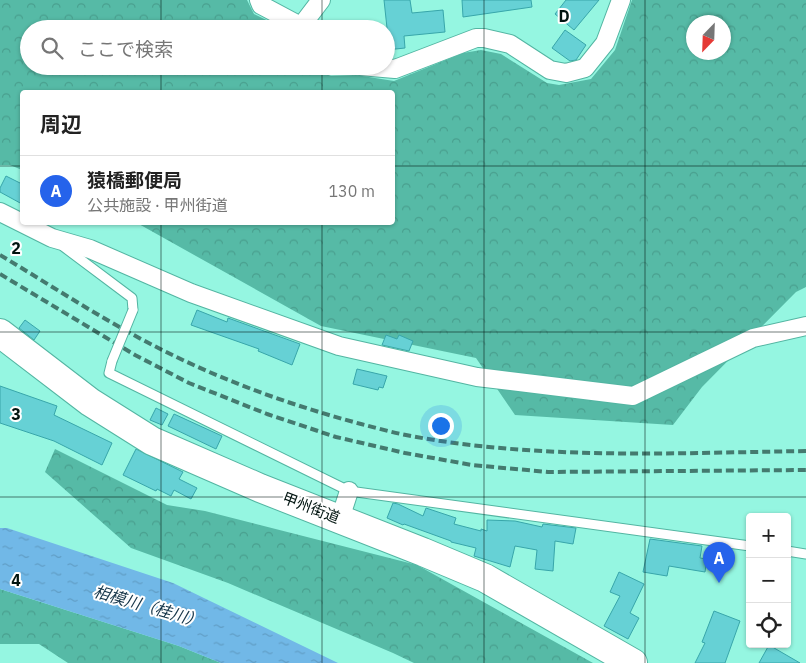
<!DOCTYPE html>
<html lang="ja">
<meta charset="utf-8">
<style>
:root{--surface:#fff;--page:#f6f6f6;--text:#222;--muted:#767676;--line:#e0e0e0;--accent:#2563eb}
body{margin:0;font-family:"IBM Plex Sans","Noto Sans JP",sans-serif;background:var(--page);color:var(--text)}
.controls{position:absolute;right:15px;bottom:15px;display:grid;overflow:hidden;border-radius:5px;box-shadow:0 1px 4px #0004}
.controls button{width:45px;height:45px;display:grid;place-items:center;padding:0;border:0;border-bottom:1px solid var(--line);background:var(--surface);color:var(--text);font:25px sans-serif}
.compass{position:absolute;left:686px;top:15px;width:45px;height:45px;border-radius:50%;background:var(--surface);box-shadow:0 1px 4px #0004;rotate:203deg}
.you{position:absolute;left:440px;top:425px;width:18px;height:18px;margin:-12px;border:4px solid #fff;border-radius:50%;background:#1a73e8;box-shadow:0 0 0 8px #1a73e833}
.badge{display:grid;place-items:center;width:32px;height:32px;border-radius:50%;background:var(--accent);color:#fff;font-size:16px;font-weight:700}
.pin{position:absolute;translate:-50% -41px;filter:drop-shadow(0 1px 2px #0008)}
.pin::after{content:'';position:absolute;top:26px;width:18px;height:15px;background:inherit;clip-path:polygon(0 0,100% 0,50% 100%)}
.list{margin:0;padding:0;list-style:none}
h2{display:flex;justify-content:space-between;align-items:center;height:65px;margin:0;padding:0 20px;font-size:21px}
h2 small{font-size:16px;font-weight:400;color:var(--muted)}
.list li{display:grid;grid-template-columns:32px 1fr auto;gap:15px;align-items:center;box-sizing:border-box;height:70px;padding:0 20px;border-top:1px solid var(--line)}
.list b{display:block;font-size:19px;white-space:nowrap}
.list p{margin:0;font-size:16px;white-space:nowrap;color:var(--muted)}
.list em{font-size:16px;font-style:normal;color:var(--muted)}
.icon{flex:none;width:28px;height:28px;fill:none;stroke:currentColor;stroke-width:2;stroke-linecap:round;stroke-linejoin:round}
.map{position:relative;flex:none;width:806px;height:663px;overflow:hidden}
.search{position:absolute;background:var(--surface);box-shadow:0 1px 4px #0004;left:20px;top:20px;width:375px;height:55px;display:flex;align-items:center;gap:12px;box-sizing:border-box;padding:0 18px;border-radius:28px;color:var(--muted);font-size:19px}
.panel{position:absolute;background:var(--surface);box-shadow:0 1px 4px #0004;left:20px;top:90px;width:375px;height:135px;border-radius:5px}
.map>svg:first-child{display:block}
</style>
<div class="map">
<svg width="806" height="663" viewBox="0 0 806 663">
<defs>
<pattern id="forest-crowns" width="20" height="18" patternUnits="userSpaceOnUse" patternTransform="scale(1.25)"><rect width="20" height="18" fill="#56baa6"/><path d="M2 6a3 3 0 1 1 6 0M12 15a3 3 0 1 1 6 0" fill="none" stroke="#499f8e"/></pattern>
<pattern id="water-ripples" width="26" height="14" patternUnits="userSpaceOnUse" patternTransform="scale(1.25)"><rect width="26" height="14" fill="#71b8e7"/><path d="M2 4q2-2 4 0t4 0M15 11q2-2 4 0t4 0" fill="none" stroke="#609dc5"/></pattern>
</defs>
<rect width="100%" height="100%" fill="#95f6e1"/>
<!-- forest -->
<g fill="url(#forest-crowns)" fill-rule="evenodd">
<path d="M0 0H247L254 14 285 29H29V66H321L324 73 331 76 356 75 394 81 463 53 481 50 501 54 547 83 559 85 591 79 615 50 632 0H806V287L796 292 702 387 673 425 515 415 476 358 321 326 137 223 392 222V92H22V170L10 165H0ZM694 22H724V52H694Z"/>
<polygon points="55,449 167,505 205,511 417,565 593,663 414,663 393,653 228,583 131,548 45,472"/>
<polygon points="0,589 179,646 221,663 68,663 39,644 0,644"/>
</g>
<!-- water -->
<polygon fill="url(#water-ripples)" points="0,528 7,528 173,583 338,663 221,663 179,646 0,589"/>
<!-- building -->
<g fill="#66d1d5" stroke="#38a6aa">
<polygon points="384,0 410,0 412,13 443,10 445,32 404,36 405,48 386,50 387,28"/>
<polygon points="462,0 531,0 532,7 463,17"/>
<polygon points="566,0 599,0 574,30 555,14"/>
<polygon points="565,30 586,45 576,60 570,61 552,48"/>
<polygon points="6,176 22,184 22,204 0,192 0,188"/>
<polygon points="197,310 227,322 228,318 300,344 292,365 258,351 259,349 191,325"/>
<polygon points="25,320 40,331 34,340 19,328"/>
<polygon points="386,335 397,339 399,335 413,341 409,351 382,345"/>
<polygon points="357,369 387,376 383,388 379,387 378,390 353,384"/>
<polygon points="0,386 57,406 54,415 112,443 102,465 54,441 0,423"/>
<polygon points="156,408 168,414 162,425 150,420"/>
<polygon points="174,414 222,436 216,449 168,426"/>
<polygon points="136,449 183,472 179,479 197,488 191,499 174,490 171,496 157,489 156,491 123,475"/>
<polygon points="393,503 398,504 423,516 426,508 456,518 454,524 481,531 481,529 487,531 487,520 515,521 542,527 543,524 576,528 573,544 555,541 553,571 535,569 537,550 515,546 510,567 474,556 476,548 451,542 451,541 404,524 403,525 387,518"/>
<polygon points="650,539 702,546 700,558 707,559 705,572 669,566 667,576 643,572"/>
<polygon points="619,572 644,584 630,613 639,618 628,639 604,626 620,596 610,592"/>
<polygon points="714,611 740,621 725,663 695,663 705,643 702,642"/>
<polygon points="769,645 800,663 759,663"/>
</g>
<g fill="none" stroke-linecap="round" stroke-linejoin="round">
<defs>
<g id="lane">
<polyline points="64,247 132,298 133,310"/>
<polyline points="112,361 109,373 349,491 750,546"/>
<polyline points="787,551 806,554"/>
</g>
<g id="street">
<polyline points="259,0 261,5 306,29"/>
<polyline points="302,25 321,0"/>
<polyline points="360,66 395,69 476,38 484,38 510,44 550,70 566,73 585,68 605,43 621,0"/>
<polyline points="0,212 52,238 90,249 191,293 339,346 477,377 633,396 753,338 806,326"/>
<polyline points="340,519 349,491"/>
</g>
<polyline id="highway" points="0,333 90,402 152,441 260,488 423,552 485,578 633,663"/>
</defs>
<!-- lane casing -->
<use href="#lane" stroke="#53b5a2" stroke-width="11"/>
<!-- street casing -->
<use href="#street" stroke="#53b5a2" stroke-width="20"/>
<!-- highway casing -->
<use href="#highway" stroke="#53b5a2" stroke-width="30"/>
<!-- lane -->
<use href="#lane" stroke="#fff" stroke-width="9"/>
<!-- street -->
<use href="#street" stroke="#fff" stroke-width="18"/>
<!-- highway -->
<use href="#highway" stroke="#fff" stroke-width="28"/>
<!-- rail -->
<g stroke="#447a6f" stroke-width="4" stroke-dasharray="8 4" stroke-linecap="butt">
<path d="M0 255C47 283 94 314 143 340 212 377 286 404 361 424 377 428 394 433 411 436 540 460 675 453 806 451"/>
<polyline points="0,274 135,355 189,383 267,414 336,437 405,453 472,465 548,472 806,470"/>
</g>
<defs>
<polyline id="lane-bridge" points="112,361 133,310"/>
</defs>
<!-- lane-bridge casing -->
<use href="#lane-bridge" stroke="#53b5a2" stroke-width="11" stroke-linecap="butt"/>
<!-- lane-bridge -->
<use href="#lane-bridge" stroke="#fff" stroke-width="9"/>
</g>
<!-- grid -->
<path fill="none" stroke="#011410" stroke-width="1" stroke-opacity="0.55" d="M161 0V29M322 0V29M484 0V663M645 0V663M161 66V92M322 66V92M0 166H22M392 166H806M161 222V663M322 222V663M0 332H806M0 497H806"/>
<g text-anchor="middle" stroke-width="4" stroke-linejoin="round" paint-order="stroke">
<!-- street labels -->
<g font-size="15" fill="#011410" stroke="#fff">
<text transform="translate(311 508) rotate(21)" y="5">甲州街道</text>
</g>
<!-- water labels -->
<g font-size="16" font-style="italic" fill="#153549" stroke="#fff">
<text transform="translate(148 606) rotate(16)" y="6">相模川（桂川）</text>
</g>
</g>
<g font-size="16" text-anchor="middle" font-weight="bold" fill="#011410" stroke="#fff" stroke-width="4" stroke-linejoin="round" paint-order="stroke">
<text x="564" y="22">D</text>
<text x="16" y="254">2</text>
<text x="16" y="420">3</text>
<text x="16" y="586">4</text>
</g>
</svg>
<div class="controls">
<button>+</button>
<button>−</button>
<button><svg class="icon" aria-label="locate" viewBox="0 0 24 24"><circle cx="12" cy="12" r="6"/><path d="M12 2v4M12 18v4M2 12h4M18 12h4"/></svg></button>
</div>
<svg class="compass" viewBox="-18 -18 36 36"><path d="M0-13l5 13h-10z" fill="#e53935"/><path d="M0 13l5-13h-10z" fill="#767676"/></svg>
<div class="you"></div>
<div class="pin badge" style="left:719px;top:583px">A</div>
<div class="search"><svg class="icon" aria-label="search" viewBox="0 0 24 24"><circle cx="10" cy="10" r="6"/><path d="M15 15l6 6"/></svg>ここで検索</div>
<section class="panel">
<h2>周辺<small></small></h2>
<ul class="list">
<li><span class="badge">A</span><div><b>猿橋郵便局</b><p>公共施設 · 甲州街道</p></div><em>130 m</em></li>
</ul>
</section>
</div>
